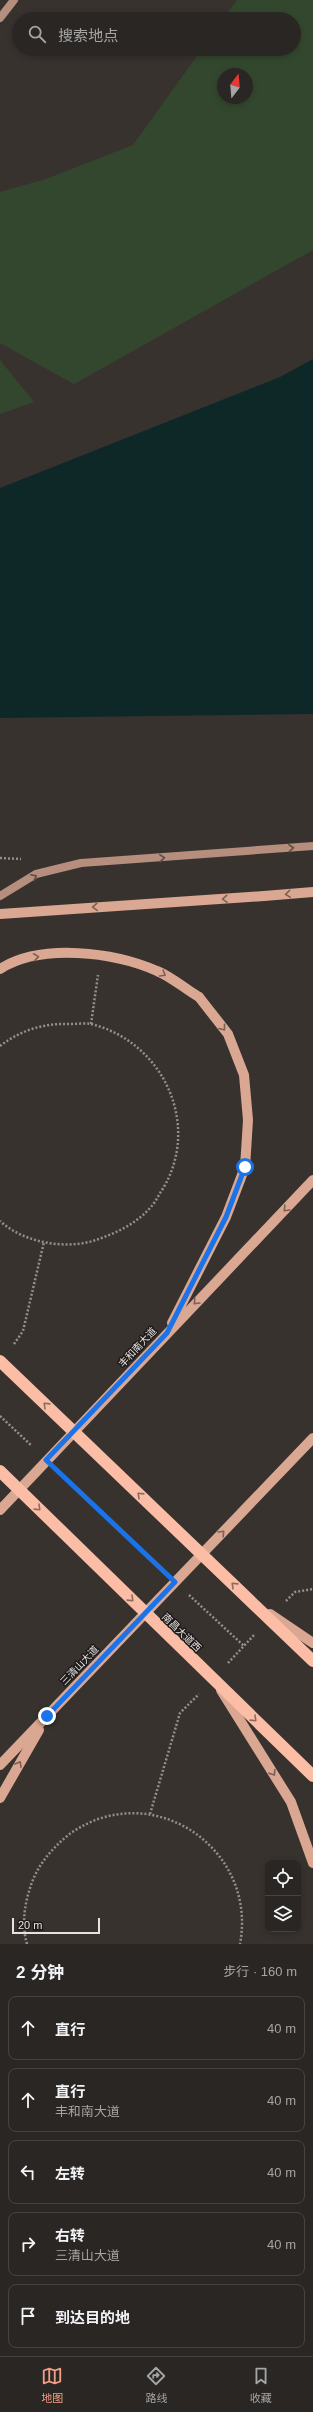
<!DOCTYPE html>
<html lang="zh">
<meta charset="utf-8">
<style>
:root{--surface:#2a2623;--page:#322e2b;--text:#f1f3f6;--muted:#a5a5a6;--line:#464341;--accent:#f39f86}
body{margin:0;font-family:Helvetica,"Noto Sans SC",sans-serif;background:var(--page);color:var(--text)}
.controls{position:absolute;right:12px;bottom:12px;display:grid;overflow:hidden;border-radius:8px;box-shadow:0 2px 6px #0003}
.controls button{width:36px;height:36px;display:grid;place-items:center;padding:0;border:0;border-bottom:1px solid var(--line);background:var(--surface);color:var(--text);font:20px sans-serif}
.compass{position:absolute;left:217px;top:68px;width:36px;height:36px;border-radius:50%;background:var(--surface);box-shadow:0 2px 6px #0003;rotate:16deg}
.scale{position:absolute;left:12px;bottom:10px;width:88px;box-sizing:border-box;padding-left:4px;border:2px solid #e7e2e1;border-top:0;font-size:11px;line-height:14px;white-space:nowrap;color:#e7e2e1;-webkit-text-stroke:3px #1d1a19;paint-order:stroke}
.stop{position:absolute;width:12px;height:12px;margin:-9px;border:3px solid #1a73e8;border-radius:50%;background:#fff}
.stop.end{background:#1a73e8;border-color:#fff;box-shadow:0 1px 4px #0008}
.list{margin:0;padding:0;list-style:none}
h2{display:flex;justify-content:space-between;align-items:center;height:52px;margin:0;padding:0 16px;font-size:17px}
h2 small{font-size:13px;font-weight:400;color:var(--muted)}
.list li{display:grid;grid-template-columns:26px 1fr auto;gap:12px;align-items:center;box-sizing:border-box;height:64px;margin:0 8px 8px;padding:0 8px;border:1px solid var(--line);border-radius:8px}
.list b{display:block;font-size:15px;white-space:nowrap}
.list p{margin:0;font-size:13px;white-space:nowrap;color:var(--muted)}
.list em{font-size:13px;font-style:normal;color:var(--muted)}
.icon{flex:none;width:22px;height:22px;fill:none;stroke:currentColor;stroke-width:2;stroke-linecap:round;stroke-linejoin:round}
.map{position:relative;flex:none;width:313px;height:1944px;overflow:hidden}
.search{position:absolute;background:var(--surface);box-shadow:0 2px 6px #0003;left:12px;right:12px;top:12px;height:44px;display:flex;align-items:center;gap:10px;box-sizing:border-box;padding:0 14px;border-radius:22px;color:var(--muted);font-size:15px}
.sheet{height:412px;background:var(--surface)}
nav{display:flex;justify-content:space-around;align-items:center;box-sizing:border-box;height:56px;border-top:1px solid var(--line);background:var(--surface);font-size:11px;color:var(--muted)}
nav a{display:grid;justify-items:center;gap:2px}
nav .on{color:var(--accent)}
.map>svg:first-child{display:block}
</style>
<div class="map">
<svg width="313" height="1944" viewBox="0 0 313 1944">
<rect width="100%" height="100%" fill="#38322f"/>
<!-- green -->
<g fill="#33472e" fill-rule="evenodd">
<path d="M237 0H313V250L74 384 0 343V192L46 179 133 145 202 49H294V19H223ZM223 74H247V98H223Z"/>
<polygon points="0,360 34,402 0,414"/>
</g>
<!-- water -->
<polygon fill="#0e2828" points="313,359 313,714 0,718 0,488 280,377"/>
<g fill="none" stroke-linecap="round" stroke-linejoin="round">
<!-- path -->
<g stroke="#948f8d" stroke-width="2.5" stroke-dasharray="2 2" stroke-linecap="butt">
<polyline points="0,858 21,859"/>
<polyline points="91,1024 98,975"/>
<path d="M0 1046C21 1030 44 1023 70 1024 77 1024 85 1023 91 1024 164 1042 202 1126 162 1190 158 1196 155 1203 150 1208 136 1224 116 1233 96 1240 66 1250 24 1243 0 1221"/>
<polyline points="14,1344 23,1331 44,1242"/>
<polyline points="0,1416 32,1446"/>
<polyline points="61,1474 161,1568"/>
<polyline points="189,1595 244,1646"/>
<polyline points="286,1601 295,1592 313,1589"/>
<polyline points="228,1663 255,1634"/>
<polyline points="150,1814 180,1713 199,1694"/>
<path d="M27 1944C21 1923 25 1902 32 1882 40 1862 54 1846 71 1833 152 1777 258 1848 240 1944"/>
</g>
<!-- secondary -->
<g stroke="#b68e7e" stroke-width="8">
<polyline points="0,18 14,0"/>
<polyline points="0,896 36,874 81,863 313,846"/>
</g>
<!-- primary -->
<g stroke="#daa792" stroke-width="10">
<polyline points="264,896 313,892"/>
<polyline points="172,1323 226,1217 245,1167 248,1120 244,1075 228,1034 199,997"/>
<polyline points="0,1510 313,1180"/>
<polyline points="221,1690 291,1802 313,1863"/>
<polyline points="0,1765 313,1438"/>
<polyline points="0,1798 39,1730"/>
</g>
<!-- primary-bridge -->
<g stroke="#daa792" stroke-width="10">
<polyline points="0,914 264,896"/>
<path d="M0 969C41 943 114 952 157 971 172 977 185 989 199 997"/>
<polyline points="270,1614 313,1643"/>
</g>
<!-- highway-bridge -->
<g stroke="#fbbda5" stroke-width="12">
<polyline points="0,1361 313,1661"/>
<polyline points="0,1471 313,1776"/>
</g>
</g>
<!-- one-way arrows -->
<defs><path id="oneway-chevron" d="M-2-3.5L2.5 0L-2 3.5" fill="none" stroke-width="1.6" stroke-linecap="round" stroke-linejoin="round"/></defs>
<g stroke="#624e46">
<use href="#oneway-chevron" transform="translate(291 848) rotate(-5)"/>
<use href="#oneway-chevron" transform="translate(162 858) rotate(-5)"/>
<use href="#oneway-chevron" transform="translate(34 877) rotate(-26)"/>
</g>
<g stroke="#7c6056">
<use href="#oneway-chevron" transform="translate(288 894) rotate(175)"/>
<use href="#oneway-chevron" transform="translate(225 899) rotate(176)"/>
<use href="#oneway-chevron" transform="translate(95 907) rotate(176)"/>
<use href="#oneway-chevron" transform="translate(36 957) rotate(-8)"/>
<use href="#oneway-chevron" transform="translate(163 974) rotate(31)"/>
<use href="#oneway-chevron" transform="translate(223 1028) rotate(52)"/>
<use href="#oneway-chevron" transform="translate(286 1209) rotate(134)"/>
<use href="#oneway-chevron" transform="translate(196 1302) rotate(134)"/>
<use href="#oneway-chevron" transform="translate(222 1533) rotate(-46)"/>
<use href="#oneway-chevron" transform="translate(19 1764) rotate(-60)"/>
<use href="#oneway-chevron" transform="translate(273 1773) rotate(58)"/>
</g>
<g stroke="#8c6c5f">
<use href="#oneway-chevron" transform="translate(46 1405) rotate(-136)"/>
<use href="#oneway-chevron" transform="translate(140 1495) rotate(-136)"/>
<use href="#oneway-chevron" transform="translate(38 1508) rotate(44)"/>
<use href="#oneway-chevron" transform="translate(234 1585) rotate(-136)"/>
<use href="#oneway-chevron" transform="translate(131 1599) rotate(44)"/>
<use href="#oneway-chevron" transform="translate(254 1719) rotate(44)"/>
</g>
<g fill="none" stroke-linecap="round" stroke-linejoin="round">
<!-- route -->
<polyline stroke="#1a73e8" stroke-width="5" points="47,1716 175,1582 46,1460 167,1333 226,1217 245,1167"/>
</g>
<g text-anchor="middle" stroke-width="3" stroke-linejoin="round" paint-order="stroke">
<!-- street labels -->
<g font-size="10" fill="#e7e2e1" stroke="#1d1a19">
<text transform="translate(137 1347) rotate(-47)" y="4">丰和南大道</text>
<text transform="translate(182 1632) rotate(44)" y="4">南昌大道西</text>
<text transform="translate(79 1665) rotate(-46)" y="4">三清山大道</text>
</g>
</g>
</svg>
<div class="controls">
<button><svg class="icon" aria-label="locate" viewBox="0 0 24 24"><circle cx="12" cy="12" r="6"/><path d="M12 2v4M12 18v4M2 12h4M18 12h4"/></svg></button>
<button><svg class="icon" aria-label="layers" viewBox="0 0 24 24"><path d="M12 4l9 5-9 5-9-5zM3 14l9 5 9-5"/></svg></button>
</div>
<svg class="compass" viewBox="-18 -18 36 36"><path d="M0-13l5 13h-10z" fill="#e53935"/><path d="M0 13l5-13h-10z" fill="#a5a5a6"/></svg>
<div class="scale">20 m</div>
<div class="stop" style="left:245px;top:1167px"></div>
<div class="stop end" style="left:47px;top:1716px"></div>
<div class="search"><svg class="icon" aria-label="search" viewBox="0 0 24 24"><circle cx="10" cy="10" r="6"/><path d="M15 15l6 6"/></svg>搜索地点</div>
</div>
<section class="sheet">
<h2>2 分钟<small>步行 · 160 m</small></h2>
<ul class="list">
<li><svg class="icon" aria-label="ahead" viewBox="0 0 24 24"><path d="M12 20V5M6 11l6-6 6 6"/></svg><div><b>直行</b></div><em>40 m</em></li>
<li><svg class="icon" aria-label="ahead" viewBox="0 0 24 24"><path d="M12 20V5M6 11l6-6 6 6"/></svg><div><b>直行</b><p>丰和南大道</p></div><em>40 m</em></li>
<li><svg class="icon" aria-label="left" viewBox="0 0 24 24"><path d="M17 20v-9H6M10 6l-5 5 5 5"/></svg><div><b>左转</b></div><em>40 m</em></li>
<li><svg class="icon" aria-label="right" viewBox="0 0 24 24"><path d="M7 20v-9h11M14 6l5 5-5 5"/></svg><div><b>右转</b><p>三清山大道</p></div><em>40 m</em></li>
<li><svg class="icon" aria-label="arrive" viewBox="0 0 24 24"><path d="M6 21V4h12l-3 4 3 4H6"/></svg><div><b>到达目的地</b></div></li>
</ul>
</section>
<nav>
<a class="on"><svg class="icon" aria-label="map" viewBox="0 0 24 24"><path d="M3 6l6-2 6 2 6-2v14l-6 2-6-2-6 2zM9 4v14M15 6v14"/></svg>地图</a>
<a><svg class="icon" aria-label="directions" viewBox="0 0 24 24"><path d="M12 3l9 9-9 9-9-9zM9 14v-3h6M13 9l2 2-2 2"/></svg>路线</a>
<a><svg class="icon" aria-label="saved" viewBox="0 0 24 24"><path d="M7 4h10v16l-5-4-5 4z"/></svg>收藏</a>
</nav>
